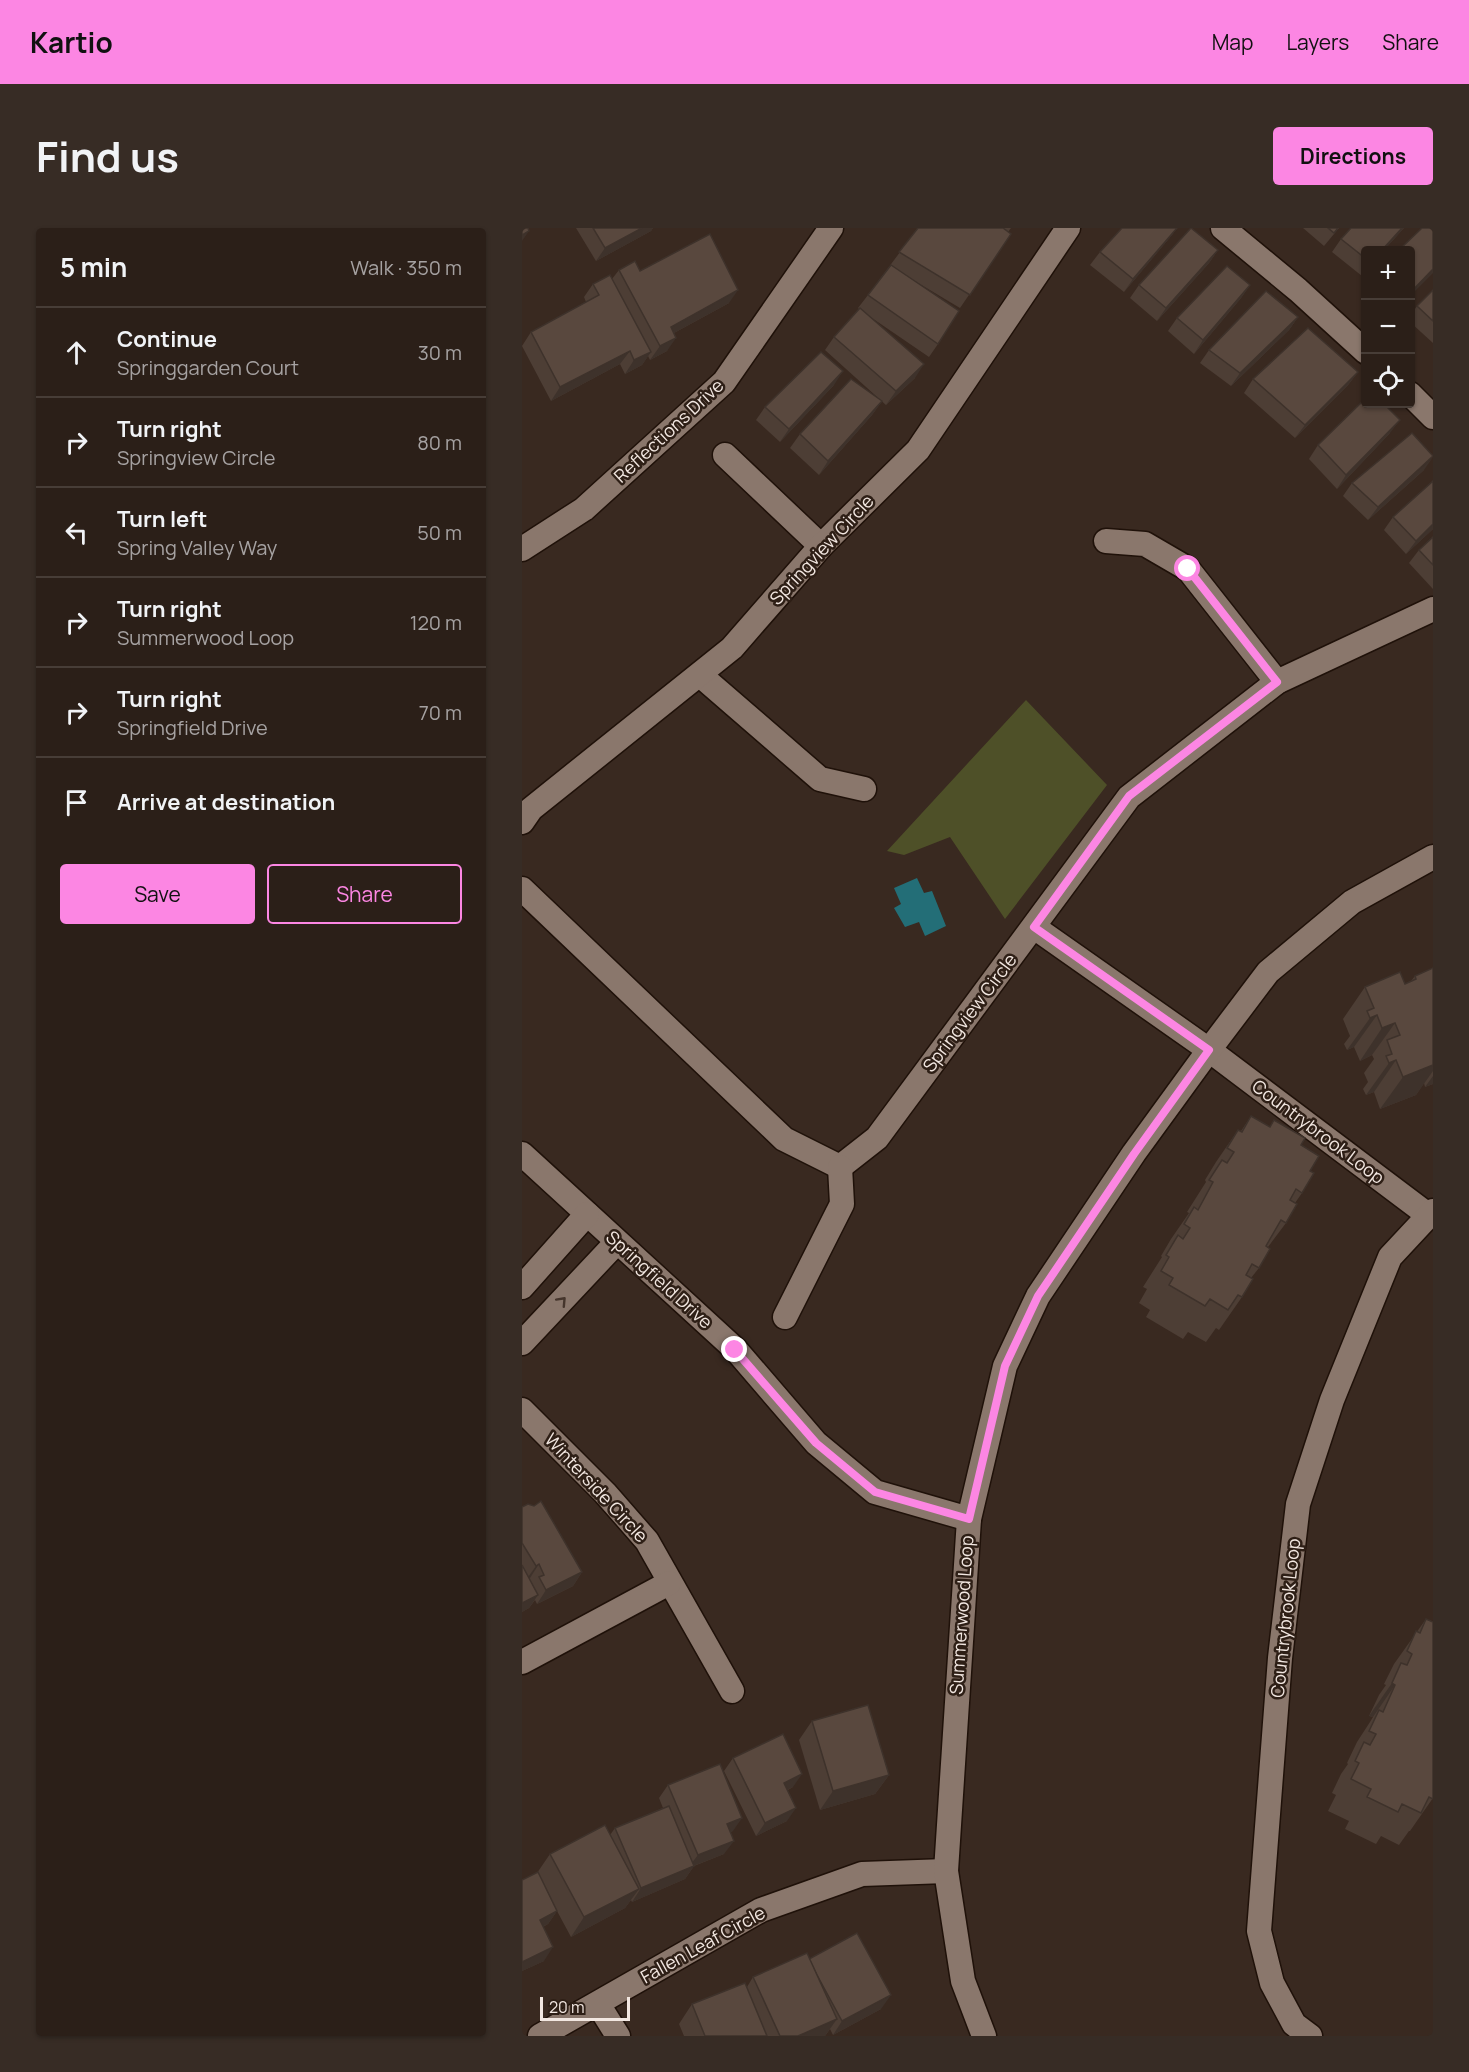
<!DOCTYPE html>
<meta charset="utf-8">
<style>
:root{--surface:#2b1f18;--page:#372c25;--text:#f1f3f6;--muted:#a6a2a2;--line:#473d37;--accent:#fc86e3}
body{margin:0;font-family:Manrope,sans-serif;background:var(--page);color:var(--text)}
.controls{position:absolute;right:18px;top:18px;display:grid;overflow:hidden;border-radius:6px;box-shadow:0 2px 4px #0004}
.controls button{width:54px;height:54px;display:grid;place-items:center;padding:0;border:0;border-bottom:2px solid var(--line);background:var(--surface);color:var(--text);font:30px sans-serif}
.scale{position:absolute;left:18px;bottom:15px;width:90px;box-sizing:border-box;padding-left:6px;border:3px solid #f2e7e1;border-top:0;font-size:16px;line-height:21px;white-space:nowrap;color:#f2e7e1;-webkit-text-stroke:4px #2e1f16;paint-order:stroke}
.stop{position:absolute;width:18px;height:18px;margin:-14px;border:4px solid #fc86e3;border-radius:50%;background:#fff}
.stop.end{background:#fc86e3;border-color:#fff;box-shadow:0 2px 6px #0008}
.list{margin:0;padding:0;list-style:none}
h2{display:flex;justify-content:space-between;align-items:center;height:78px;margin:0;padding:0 24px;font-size:26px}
h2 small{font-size:20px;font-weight:400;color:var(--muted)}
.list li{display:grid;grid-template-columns:39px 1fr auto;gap:18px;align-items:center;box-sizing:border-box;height:90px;padding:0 24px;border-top:2px solid var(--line)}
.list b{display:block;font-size:22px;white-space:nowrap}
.list p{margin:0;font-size:20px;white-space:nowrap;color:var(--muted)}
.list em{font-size:20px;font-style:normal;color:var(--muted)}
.actions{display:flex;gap:12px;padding:18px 24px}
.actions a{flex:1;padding:14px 0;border:2px solid var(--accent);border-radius:6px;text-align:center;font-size:21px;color:var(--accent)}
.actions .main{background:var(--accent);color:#111}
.icon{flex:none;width:33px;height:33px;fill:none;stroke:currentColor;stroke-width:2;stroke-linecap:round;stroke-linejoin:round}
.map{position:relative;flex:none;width:911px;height:1808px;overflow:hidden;border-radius:6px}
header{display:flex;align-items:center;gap:36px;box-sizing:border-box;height:84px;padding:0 30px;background:var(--accent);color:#111}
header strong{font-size:28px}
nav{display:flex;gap:33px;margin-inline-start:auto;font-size:21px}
.intro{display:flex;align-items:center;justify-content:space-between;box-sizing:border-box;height:144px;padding:0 36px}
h1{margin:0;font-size:42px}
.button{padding:15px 27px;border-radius:6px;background:var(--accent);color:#111;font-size:21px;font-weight:700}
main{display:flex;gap:36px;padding:0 36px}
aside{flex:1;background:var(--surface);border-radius:6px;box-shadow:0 2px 4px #0004}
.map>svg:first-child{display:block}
</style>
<header>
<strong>Kartio</strong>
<nav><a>Map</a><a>Layers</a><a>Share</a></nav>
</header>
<div class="intro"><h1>Find us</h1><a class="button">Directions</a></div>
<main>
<aside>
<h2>5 min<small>Walk · 350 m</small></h2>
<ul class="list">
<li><svg class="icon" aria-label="ahead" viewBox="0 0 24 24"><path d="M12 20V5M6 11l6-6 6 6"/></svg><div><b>Continue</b><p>Springgarden Court</p></div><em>30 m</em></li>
<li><svg class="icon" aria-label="right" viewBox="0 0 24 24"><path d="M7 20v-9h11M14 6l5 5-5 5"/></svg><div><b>Turn right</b><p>Springview Circle</p></div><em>80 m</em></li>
<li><svg class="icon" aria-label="left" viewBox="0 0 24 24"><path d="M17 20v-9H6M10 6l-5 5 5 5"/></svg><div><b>Turn left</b><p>Spring Valley Way</p></div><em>50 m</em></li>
<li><svg class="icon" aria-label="right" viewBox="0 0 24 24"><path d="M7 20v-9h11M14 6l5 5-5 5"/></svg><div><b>Turn right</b><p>Summerwood Loop</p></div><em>120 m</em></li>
<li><svg class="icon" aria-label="right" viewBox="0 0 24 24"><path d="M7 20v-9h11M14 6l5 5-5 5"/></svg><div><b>Turn right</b><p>Springfield Drive</p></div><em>70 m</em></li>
<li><svg class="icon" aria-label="arrive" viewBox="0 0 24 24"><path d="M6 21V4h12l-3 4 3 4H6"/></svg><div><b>Arrive at destination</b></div></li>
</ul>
<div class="actions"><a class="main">Save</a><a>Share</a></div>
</aside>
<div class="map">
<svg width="911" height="1808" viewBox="0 0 911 1808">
<rect width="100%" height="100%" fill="#392920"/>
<!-- green -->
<polygon fill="#4e5028" points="504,472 585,557 483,691 428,609 382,627 365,623"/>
<!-- water -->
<polygon fill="#236e77" points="395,650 402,665 410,663 424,698 403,708 397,694 383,699 372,680 379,676 372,660"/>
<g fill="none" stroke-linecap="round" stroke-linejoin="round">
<defs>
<g id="minor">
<polyline points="701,0 776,62 844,124"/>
<polyline points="888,166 911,189"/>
<polyline points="203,227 299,318"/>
<polyline points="584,313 623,316 666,341 755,454"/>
<polyline points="0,321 62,281 202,154 309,0"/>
<polyline points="178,447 298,551 342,561"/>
<polyline points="0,594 9,581 210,420 299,318 396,222 546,0"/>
<polyline points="0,661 262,911 318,939"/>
<polyline points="512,699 687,822 906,987"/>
<polyline points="0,926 214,1122 294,1215 353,1264 447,1291"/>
<polyline points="318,939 355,910 607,569 755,454 911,381"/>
<polyline points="0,1059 65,986"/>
<polyline points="263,1089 320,976 318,939"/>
<polyline points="0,1115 95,1014"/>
<polyline points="0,1182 83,1265 125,1313 210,1463"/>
<polyline points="0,1434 147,1355"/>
<polyline points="76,1776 96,1808"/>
<polyline points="18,1808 239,1682 340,1646 424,1643"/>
<polyline points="462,1808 441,1753 424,1643 447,1291 483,1138 516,1068 612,925 687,822 746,744 830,674 911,629"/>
<polyline points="788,1808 772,1796 750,1755 737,1703 758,1430 776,1276 810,1172 868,1029 911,983"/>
</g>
</defs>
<!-- minor casing -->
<use href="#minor" stroke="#1f1109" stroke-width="27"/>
<!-- minor -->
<use href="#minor" stroke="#8a776c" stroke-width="24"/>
</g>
<!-- wall -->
<g fill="#4d3e35">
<polygon points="54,0 131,0 129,3 74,33"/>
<polygon points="396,0 489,0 486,4 489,6 438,80 386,49 416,116 407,129 347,88 393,150 364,177 303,122 312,109 337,81 336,80 346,67"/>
<polygon points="600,0 655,0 650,7 602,64 568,37 578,24"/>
<polygon points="781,0 817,0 802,18"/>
<polygon points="882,0 862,22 843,22 843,44 840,48 810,24 819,11"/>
<polygon points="696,22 687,35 635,93 608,70 617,57"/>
<polygon points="97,42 118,43 207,75 152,105 145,123 128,132 126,128 120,137 103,146 98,136 29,173 0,118 9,104 64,74 62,69 71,56 90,51"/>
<polygon points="728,57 719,70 672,126 646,103 655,90"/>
<polygon points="911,62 911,115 888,94 888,88 895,78"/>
<polygon points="776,89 767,102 709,158 678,135 687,122"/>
<polygon points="836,144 826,157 773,210 722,165 731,151"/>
<polygon points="312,157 258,214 234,192 243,179"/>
<polygon points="360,173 350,187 297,247 268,220 278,206"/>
<polygon points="868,205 815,261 787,231 796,217"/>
<polygon points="902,242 846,292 821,268 830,255"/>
<polygon points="871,289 911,301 884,326 862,302"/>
<polygon points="911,309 911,361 887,335 897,322"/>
<polygon points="911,740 911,856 903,859 902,855 894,867 858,881 852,864 844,867 841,861 846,854 842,845 852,831 850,827 838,833 832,819 825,822 822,816 828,808 821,791 843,759 883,756 889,753 893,748"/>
<polygon points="729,888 779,917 788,943 780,965 773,975 764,995 746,1019 737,1040 729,1050 720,1069 697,1102 694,1100 684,1114 666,1104 661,1111 624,1089 628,1082 617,1075 625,1061 621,1059 640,1029 639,1028 649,1011 667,985 665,984 684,954 683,952 694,934 716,902 719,903"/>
<polygon points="0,1279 60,1344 51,1358 15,1376 13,1372 7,1380 0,1384"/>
<polygon points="904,1391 911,1570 888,1603 887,1603 877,1617 859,1608 854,1616 823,1601 827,1593 806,1583 814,1567 810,1565 819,1546 826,1536 825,1535 835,1514 848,1494 851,1489 847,1488 857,1467 864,1457 862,1456 872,1436"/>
<polygon points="290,1493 367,1547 353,1566 298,1582 277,1512"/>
<polygon points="211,1530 271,1559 266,1562 265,1593 234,1608 202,1543"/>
<polygon points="146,1557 211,1603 208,1604 202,1626 172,1638 163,1651 110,1674 109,1672 103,1680 49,1709 35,1683 26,1696 21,1699 22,1733 0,1743 0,1652 15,1645 28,1626 88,1607 93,1600 141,1580 137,1570"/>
<polygon points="287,1731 359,1781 311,1807 308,1801 303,1808 162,1808 157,1796 170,1776 225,1759 231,1749"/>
</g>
<!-- shaded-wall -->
<g fill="#3e322b">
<polygon points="120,0 131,0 129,3 74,33 83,20"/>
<polygon points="655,0 650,7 602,64 611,51"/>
<polygon points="880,0 882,0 862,22 860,22"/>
<polygon points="7,3 0,13 0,7"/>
<polygon points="696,22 687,35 635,93 644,80"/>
<polygon points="911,41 911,45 888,68 888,65"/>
<polygon points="728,57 719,70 672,126 681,112"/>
<polygon points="216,62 207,75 139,112 149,99"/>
<polygon points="776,89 767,102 709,158 718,145"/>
<polygon points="154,110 145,123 128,132 138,118"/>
<polygon points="108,123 98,136 29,173 38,159"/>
<polygon points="129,124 120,137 103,146 112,132"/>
<polygon points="402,136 393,150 364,177 374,163"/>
<polygon points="321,143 312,157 258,214 267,201"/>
<polygon points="836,144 826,157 773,210 783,197"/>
<polygon points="360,173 350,187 297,247 306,233"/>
<polygon points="878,192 868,205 815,261 824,247"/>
<polygon points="911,229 902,242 846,292 856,279"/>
<polygon points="911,296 911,301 884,326 894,313"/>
<polygon points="855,787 832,819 825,822 848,790"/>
<polygon points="873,795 850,827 838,833 860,800"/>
<polygon points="911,831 911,843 894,867 858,881 881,849"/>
<polygon points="874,832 852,864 844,867 867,835"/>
<polygon points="911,848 911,856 903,859"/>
<polygon points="17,1336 8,1350 4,1352 14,1338"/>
<polygon points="60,1344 51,1358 15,1376 24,1362"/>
<polygon points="16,1367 7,1380 0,1384 0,1375"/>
<polygon points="870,1455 873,1457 851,1489 847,1488"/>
<polygon points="280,1546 271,1559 253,1568 262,1555"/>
<polygon points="367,1547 353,1566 298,1582 311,1563"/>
<polygon points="274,1580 265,1593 234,1608 243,1595"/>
<polygon points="220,1590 211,1603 196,1609 205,1596"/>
<polygon points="212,1613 202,1626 166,1640 176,1627"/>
<polygon points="172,1638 163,1651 110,1674 119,1660"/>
<polygon points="117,1661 103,1680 49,1709 62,1689"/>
<polygon points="35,1683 26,1696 8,1705 18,1692"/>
<polygon points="31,1719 22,1733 0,1743 0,1734"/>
<polygon points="369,1767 359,1781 311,1807 320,1793"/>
<polygon points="315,1791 303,1808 276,1808"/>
</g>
<!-- building -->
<g fill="#59483e" stroke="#3e322b" stroke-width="1.5">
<polygon points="0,0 6,0 7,3 0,7"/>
<polygon points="71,0 120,0 83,20"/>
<polygon points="396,0 481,0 489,6 448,67 377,24"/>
<polygon points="600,0 655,0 611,51 578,24"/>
<polygon points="669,0 696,22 644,80 617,57"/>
<polygon points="806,0 816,0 812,5"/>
<polygon points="829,0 880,0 860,22 843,22 843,30 819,11"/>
<polygon points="900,0 911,0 911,41 888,65 888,22 877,22"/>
<polygon points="188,6 216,62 149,99 154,110 138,118 97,42 113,33 118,43"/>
<polygon points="369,37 437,83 416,116 346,67"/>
<polygon points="705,38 728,57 681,112 655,90"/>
<polygon points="88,47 129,124 112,132 108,123 38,159 9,104 77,67 71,56"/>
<polygon points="911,62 911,93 895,78"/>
<polygon points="744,63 776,89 718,145 687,122"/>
<polygon points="338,80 402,136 374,163 312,109"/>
<polygon points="786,100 836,144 783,197 731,151"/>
<polygon points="299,124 321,143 267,201 243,179"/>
<polygon points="329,151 360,173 306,233 278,206"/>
<polygon points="843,171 843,176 862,176 878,192 824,247 796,217"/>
<polygon points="890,205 911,228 856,279 830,255"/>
<polygon points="911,253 911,296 894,313 871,289"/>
<polygon points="911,309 911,337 897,322"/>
<polygon points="911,740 911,837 881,849 874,832 867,835 864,828 870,826 865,812 878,807 873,795 860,800 855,787 848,790 845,783 852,780 843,759 878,744 883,756 894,751 893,748"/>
<polygon points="729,888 748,899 752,892 783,910 779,917 797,928 788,943 792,945 780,965 774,961 768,972 775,976 764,995 759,992 744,1018 748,1021 737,1040 730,1036 724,1047 731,1051 720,1069 716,1067 706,1082 688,1071 683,1078 647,1057 651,1050 639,1043 647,1029 644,1027 656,1007 661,1011 668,1000 662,996 672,979 676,982 691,954 687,952 700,932 705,935 712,924 705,920 716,902 720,904"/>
<polygon points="19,1273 60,1344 24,1362 17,1349 22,1347 17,1336 14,1338 0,1315 0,1279 6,1276 12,1278"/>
<polygon points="0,1337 16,1367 0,1375"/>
<polygon points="904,1391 911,1394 911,1571 907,1569 899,1585 880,1576 876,1584 845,1569 849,1561 829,1551 837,1535 833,1533 842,1514 848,1517 854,1506 847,1503 857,1482 861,1484 873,1457 870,1455 879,1435 885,1437 890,1426 885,1423 894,1403 898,1405"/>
<polygon points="346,1477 367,1547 311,1563 290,1493"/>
<polygon points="261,1506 280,1546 262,1555 274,1580 243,1595 211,1530"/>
<polygon points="198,1536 220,1590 205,1596 212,1613 176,1627 146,1557"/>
<polygon points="147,1578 172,1638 119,1660 93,1600"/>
<polygon points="83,1597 117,1661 62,1689 28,1626"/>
<polygon points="16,1644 35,1683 18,1692 31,1719 0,1734 0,1652"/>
<polygon points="335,1705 369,1767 320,1793 295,1747 287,1731"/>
<polygon points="285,1725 315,1791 276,1808 258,1808 231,1749"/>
<polygon points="223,1755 245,1808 183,1808 170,1776"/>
</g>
<!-- one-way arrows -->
<defs><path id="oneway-chevron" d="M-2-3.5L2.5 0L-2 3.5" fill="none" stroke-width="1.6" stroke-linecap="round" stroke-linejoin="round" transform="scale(1.5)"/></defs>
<use stroke="#45352c" href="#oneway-chevron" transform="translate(40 1073) rotate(-47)"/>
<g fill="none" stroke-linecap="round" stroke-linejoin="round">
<!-- route -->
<polyline stroke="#fc86e3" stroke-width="8" points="213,1122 294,1215 353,1264 447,1291 483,1138 516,1068 612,926 687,822 512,699 607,568 755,454 666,341"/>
</g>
<g text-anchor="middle" stroke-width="5" stroke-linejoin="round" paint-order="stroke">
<!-- street labels -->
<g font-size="18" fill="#f2e7e1" stroke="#2e1f16">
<text transform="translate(147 203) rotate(-43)" y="6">Reflections Drive</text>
<text transform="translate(300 322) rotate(-47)" y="6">Springview Circle</text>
<text transform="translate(448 785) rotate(-53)" y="6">Springview Circle</text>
<text transform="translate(796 904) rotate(37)" y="6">Countrybrook Loop</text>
<text transform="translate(137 1052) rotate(42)" y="6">Springfield Drive</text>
<text transform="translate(74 1260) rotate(47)" y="6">Winterside Circle</text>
<text transform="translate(440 1387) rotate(-86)" y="6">Summerwood Loop</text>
<text transform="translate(764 1390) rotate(-84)" y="6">Countrybrook Loop</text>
<text transform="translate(181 1717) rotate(-29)" y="6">Fallen Leaf Circle</text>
</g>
</g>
</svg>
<div class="controls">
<button>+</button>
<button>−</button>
<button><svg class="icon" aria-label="locate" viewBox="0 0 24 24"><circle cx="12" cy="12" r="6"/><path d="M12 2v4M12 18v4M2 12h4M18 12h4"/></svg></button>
</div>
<div class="scale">20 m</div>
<div class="stop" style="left:666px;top:341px"></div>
<div class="stop end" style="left:213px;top:1122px"></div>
</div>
</main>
